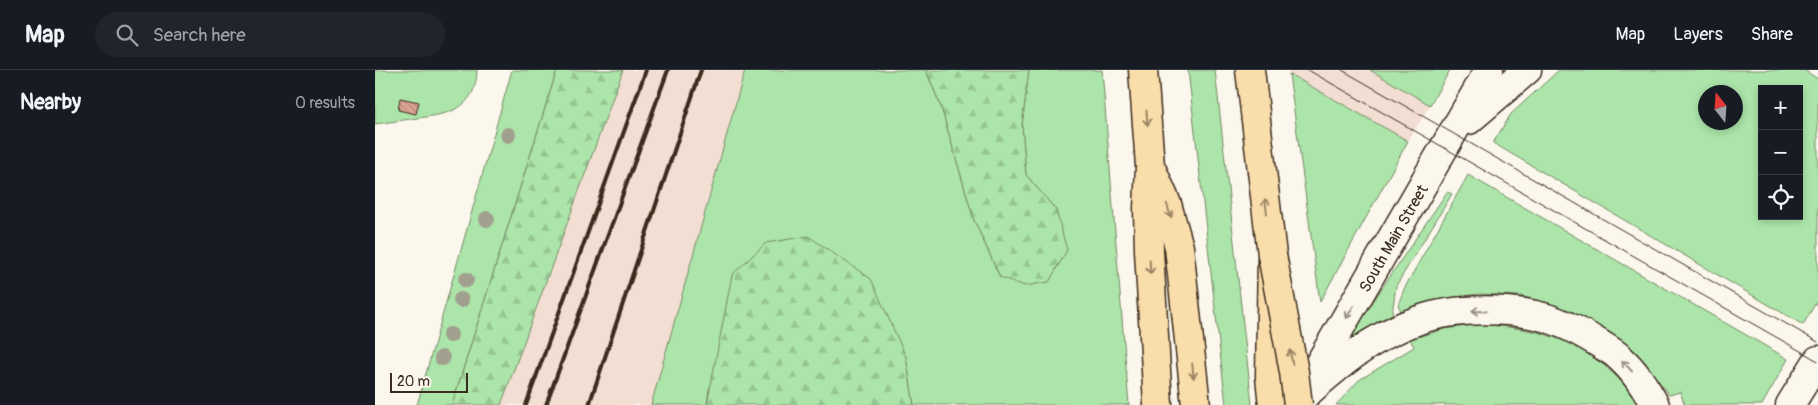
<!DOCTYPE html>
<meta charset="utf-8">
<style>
:root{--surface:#171b24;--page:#20242c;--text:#f1f3f6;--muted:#9ea1a6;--line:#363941}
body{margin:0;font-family:Pangolin,sans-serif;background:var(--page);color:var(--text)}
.controls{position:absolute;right:15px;top:15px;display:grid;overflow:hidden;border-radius:0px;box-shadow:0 2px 8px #0003}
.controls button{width:45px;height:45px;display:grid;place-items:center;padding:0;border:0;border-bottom:1px solid var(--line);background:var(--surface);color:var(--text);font:25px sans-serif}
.compass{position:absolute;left:1323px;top:15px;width:45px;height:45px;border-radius:50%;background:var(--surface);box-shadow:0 2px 8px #0003;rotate:343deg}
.scale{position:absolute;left:15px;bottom:12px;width:78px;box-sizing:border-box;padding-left:5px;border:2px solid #3b2a1e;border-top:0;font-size:14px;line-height:18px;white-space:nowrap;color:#3b2a1e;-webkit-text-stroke:4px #fbf7ec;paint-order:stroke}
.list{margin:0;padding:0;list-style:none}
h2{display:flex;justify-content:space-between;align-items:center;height:65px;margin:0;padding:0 20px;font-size:21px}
h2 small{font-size:16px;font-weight:400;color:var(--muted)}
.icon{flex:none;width:28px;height:28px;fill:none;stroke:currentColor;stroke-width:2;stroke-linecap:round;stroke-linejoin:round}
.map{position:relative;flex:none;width:1443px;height:335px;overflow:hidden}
header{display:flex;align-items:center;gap:30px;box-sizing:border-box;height:70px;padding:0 25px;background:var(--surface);border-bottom:1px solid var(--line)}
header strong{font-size:24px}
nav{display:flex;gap:28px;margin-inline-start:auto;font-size:18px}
.search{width:350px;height:45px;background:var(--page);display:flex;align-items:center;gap:12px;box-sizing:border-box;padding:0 18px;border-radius:28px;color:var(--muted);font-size:19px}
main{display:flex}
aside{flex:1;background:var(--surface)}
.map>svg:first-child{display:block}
</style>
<header>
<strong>Map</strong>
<div class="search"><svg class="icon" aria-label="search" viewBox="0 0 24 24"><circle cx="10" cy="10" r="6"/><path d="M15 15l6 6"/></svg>Search here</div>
<nav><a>Map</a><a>Layers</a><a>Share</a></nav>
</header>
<main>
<aside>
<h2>Nearby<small>0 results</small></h2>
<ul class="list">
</ul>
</aside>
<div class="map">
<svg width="1443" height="335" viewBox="0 0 1443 335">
<defs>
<pattern id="forest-firs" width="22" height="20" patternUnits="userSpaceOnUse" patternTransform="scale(1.25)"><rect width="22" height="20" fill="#ace5aa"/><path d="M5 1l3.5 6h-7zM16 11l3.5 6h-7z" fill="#95c592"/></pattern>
<pattern id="building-back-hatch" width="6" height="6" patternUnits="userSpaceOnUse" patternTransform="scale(1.25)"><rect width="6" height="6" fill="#dca495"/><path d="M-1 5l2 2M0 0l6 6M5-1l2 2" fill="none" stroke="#b48679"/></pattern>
</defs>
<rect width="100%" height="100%" fill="#fbf7ec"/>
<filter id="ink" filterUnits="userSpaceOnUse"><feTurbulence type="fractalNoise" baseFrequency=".02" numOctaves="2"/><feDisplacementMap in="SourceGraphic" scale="10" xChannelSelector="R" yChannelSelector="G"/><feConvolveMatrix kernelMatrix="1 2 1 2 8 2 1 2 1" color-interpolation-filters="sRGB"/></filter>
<g filter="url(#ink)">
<!-- built -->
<g fill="#f2ded2">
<polygon points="248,0 370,0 276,335 126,335"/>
<polygon points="914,0 995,0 1055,35 1033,71 914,4"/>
</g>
<!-- grass -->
<g fill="#ace5aa" stroke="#748864" fill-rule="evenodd">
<path d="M0 0H102C101 39 75 44 43 48 29 50 14 52 0 54Z"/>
<polygon points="137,0 182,0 77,335 42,335"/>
<polygon points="370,0 551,0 566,37 599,150 625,207 681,140 651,105 647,55 654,0 727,0 754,335 539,335 531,287 334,318 332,335 276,335"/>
<polygon points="813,0 840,0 877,335 851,335"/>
<polygon points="995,0 1075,0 1055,35"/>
<path d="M1184 0H1429L1443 9V229L1428 255 1118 73 1136 44ZM1387 19H1424V146H1387ZM1330 22H1360V52H1330Z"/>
<polygon points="914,4 1033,71 945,232"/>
<polygon points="1093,105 1413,289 1387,335 1310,335 1305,322 1294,325 1268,290 1233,261 1185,237 1146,226 1103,224 1075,228 1026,241 1023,235 1029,219"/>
<polygon points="1072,122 1077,124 1021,216 1017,244 980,267 976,266 978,261"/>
<path d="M1106 254C1130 257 1155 258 1178 267 1214 279 1244 304 1265 335H961L984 310 1039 277 1035 269 1070 259Z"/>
</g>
<!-- forest -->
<g fill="url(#forest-firs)" stroke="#748864">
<polygon points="182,0 248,0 126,335 77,335"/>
<polygon points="551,0 654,0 647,55 651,105 681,140 692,180 674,212 650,216 625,207 599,150 566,37"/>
<polygon points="433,166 496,209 531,287 539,335 332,335 357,205 391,173"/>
</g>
<!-- building -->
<polygon fill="url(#building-back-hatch)" stroke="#3b2a1e" points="25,28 44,32 41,44 23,40"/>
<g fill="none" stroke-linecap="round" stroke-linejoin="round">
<defs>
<g id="secondary">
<polyline points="1094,50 1152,0"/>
<polyline points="935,310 1114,0"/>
<path d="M922 332C959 299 996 266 1044 250 1079 237 1142 237 1178 250 1194 256 1211 265 1225 274 1231 278 1239 282 1244 287 1260 301 1270 317 1280 335"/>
<polyline points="1415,335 1443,290"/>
</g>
<g id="motorway">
<polyline points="768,0 775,96 773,139 774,181 783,335"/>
<polyline points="875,0 897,185 895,307 898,335"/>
<polyline points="778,102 792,134 804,177 821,335"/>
</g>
</defs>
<!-- secondary casing -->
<use href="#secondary" stroke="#3b2a1e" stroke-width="31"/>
<!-- motorway casing -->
<use href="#motorway" stroke="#3b2a1e" stroke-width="31"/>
<!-- secondary -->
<use href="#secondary" stroke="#fbf7ec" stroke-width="28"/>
<!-- motorway -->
<use href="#motorway" stroke="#f9deab" stroke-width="28"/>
<!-- tram -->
<g stroke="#3b2a1e" stroke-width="1">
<polyline points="933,0 1443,291"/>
<polyline points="967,0 1443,272"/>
</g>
<!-- rail -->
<g stroke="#3b2a1e" stroke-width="4">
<polyline points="151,335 271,0"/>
<polyline points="171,335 293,0"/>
<polyline points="214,335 326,0"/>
</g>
<defs>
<polyline id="motorway-bridge" points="897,185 919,302 923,335"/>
</defs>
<!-- motorway-bridge casing -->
<use href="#motorway-bridge" stroke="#3b2a1e" stroke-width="31" stroke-linecap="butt"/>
<!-- motorway-bridge -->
<use href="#motorway-bridge" stroke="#f9deab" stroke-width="28"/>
</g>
<!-- trees -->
<g fill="#a1a08e">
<circle cx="133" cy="65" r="8"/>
<circle cx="112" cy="149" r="8"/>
<circle cx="91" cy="210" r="8"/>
<circle cx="86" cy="230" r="8"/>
<circle cx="75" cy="265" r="8"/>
<circle cx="67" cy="288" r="8"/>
</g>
<!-- one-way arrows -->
<defs><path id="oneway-shaft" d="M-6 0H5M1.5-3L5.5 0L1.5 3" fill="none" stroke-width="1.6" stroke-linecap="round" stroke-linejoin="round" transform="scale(1.25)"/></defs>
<g stroke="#9a8464">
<use href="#oneway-shaft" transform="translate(772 48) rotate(86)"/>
<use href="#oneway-shaft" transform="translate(891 136) rotate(-97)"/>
<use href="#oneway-shaft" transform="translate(794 141) rotate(73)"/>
<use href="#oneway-shaft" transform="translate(775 197) rotate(87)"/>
<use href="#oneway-shaft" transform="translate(916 287) rotate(-101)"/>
<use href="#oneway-shaft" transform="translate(818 301) rotate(84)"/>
</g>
<g stroke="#9b9085">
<use href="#oneway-shaft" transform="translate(1104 241) rotate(-179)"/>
<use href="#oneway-shaft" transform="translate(975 242) rotate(120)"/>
<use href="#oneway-shaft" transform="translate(1252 296) rotate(-133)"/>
</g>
</g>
<g text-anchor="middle" stroke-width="5" stroke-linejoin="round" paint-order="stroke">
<!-- street labels -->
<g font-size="16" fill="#3b2a1e" stroke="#fbf7ec">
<text transform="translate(1018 168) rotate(-60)" y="6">South Main Street</text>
</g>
</g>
</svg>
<div class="controls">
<button>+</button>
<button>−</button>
<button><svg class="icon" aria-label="locate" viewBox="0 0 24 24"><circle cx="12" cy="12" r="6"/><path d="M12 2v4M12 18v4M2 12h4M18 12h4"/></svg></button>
</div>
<svg class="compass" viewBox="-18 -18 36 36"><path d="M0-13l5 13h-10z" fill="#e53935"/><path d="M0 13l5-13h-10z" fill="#9ea1a6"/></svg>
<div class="scale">20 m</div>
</div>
</main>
